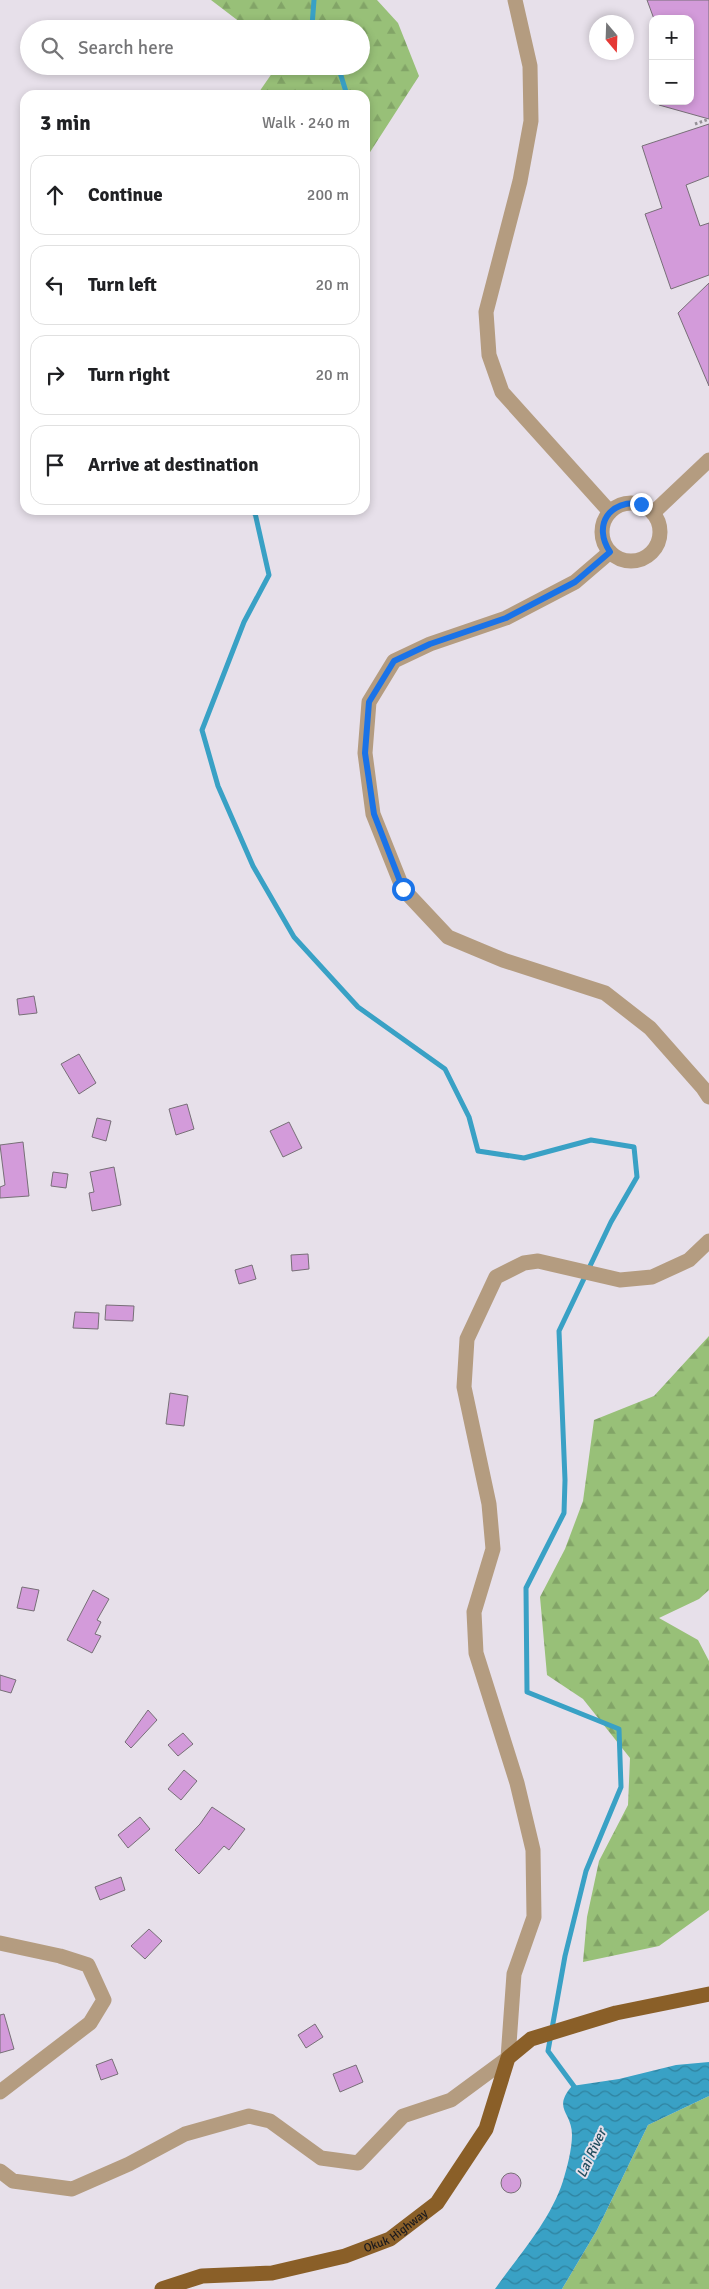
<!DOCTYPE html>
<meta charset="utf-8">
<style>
:root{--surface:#fff;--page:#f2f2f2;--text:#202124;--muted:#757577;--line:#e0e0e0}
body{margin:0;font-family:Signika,sans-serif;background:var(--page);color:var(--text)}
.controls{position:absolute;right:15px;top:15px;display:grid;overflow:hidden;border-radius:10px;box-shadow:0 2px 8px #0003}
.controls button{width:45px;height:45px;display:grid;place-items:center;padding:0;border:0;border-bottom:1px solid var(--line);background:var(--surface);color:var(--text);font:25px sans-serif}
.compass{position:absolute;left:589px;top:15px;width:45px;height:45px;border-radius:50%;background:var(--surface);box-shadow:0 2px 8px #0003;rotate:161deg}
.stop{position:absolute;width:15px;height:15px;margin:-11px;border:4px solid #1a73e8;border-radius:50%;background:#fff}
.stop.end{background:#1a73e8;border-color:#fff;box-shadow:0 1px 5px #0008}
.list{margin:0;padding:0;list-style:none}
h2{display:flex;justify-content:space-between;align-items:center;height:65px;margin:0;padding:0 20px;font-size:21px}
h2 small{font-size:16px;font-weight:400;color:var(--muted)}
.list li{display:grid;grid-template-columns:32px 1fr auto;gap:15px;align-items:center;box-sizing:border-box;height:80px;margin:0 10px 10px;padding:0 10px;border:1px solid var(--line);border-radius:15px}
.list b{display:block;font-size:19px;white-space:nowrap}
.list em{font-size:16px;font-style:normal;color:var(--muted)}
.icon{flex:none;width:28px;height:28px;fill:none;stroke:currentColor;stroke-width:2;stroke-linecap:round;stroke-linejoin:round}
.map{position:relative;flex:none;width:709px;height:2289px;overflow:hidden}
.search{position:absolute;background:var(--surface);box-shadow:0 2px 8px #0003;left:20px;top:20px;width:350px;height:55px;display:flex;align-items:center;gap:12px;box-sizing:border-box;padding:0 18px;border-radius:28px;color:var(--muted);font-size:19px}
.panel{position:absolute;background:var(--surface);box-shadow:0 2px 8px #0003;left:20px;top:90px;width:350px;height:425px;border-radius:15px}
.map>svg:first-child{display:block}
</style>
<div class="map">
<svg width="709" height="2289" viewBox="0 0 709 2289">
<defs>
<pattern id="forest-firs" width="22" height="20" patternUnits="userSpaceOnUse" patternTransform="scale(1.25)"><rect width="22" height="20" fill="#98c078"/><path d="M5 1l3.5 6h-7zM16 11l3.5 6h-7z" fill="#82a467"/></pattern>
<pattern id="water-waves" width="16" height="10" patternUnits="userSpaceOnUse" patternTransform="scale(1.25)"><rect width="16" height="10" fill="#39a1c5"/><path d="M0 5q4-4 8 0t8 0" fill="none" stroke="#2f829f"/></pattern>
</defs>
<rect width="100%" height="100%" fill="#e7e0ea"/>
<!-- forest -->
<g fill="url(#forest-firs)">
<polygon points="211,0 377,0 398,23 419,76 365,160 365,95 257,95 277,66 361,66 361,29 249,29"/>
<polygon points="709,1336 709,1590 699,1599 659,1618 698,1640 709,1661 709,1910 659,1946 583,1962 587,1917 599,1861 628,1805 630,1758 583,1699 547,1675 540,1597 565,1549 583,1501 594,1420 654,1396"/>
<polygon points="709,2096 709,2289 562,2289 597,2230 648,2125"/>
</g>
<!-- water -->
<path fill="url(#water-waves)" d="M709 2062V2096L648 2125 597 2230 562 2289H495C519 2255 550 2221 563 2181 567 2168 572 2149 572 2135 572 2112 552 2109 572 2086L619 2079 676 2065Z"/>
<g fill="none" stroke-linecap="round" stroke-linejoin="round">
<!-- stream -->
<g stroke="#39a1c5" stroke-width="5">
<polyline points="314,0 312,26 314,29"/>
<polyline points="338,66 347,95"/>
<polyline points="235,510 255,513 269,575 244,622 202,730 218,786 253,866 294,937 358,1007 445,1069 469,1117 478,1151 524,1158 591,1140 634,1147 637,1177 611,1222 559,1331 565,1480 564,1513 526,1588 527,1692 619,1729 621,1787 586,1871 565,1956 548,2051 576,2089"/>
</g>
</g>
<!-- building -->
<g fill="#d39bda" stroke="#776f77">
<polygon points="647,0 709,0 709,119 659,105 660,101 690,101 690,19 654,19"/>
<polygon points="709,124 709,176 686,185 700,226 709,223 709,275 671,289 645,214 662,208 642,146"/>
<polygon points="709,283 709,386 678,313"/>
<polygon points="34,996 37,1013 19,1015 17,999"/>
<polygon points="79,1054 96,1083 79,1094 61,1064"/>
<polygon points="187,1104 194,1129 176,1135 169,1109"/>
<polygon points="97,1118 111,1121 106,1141 92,1137"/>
<polygon points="289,1122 302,1148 283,1157 270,1131"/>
<polygon points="23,1142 29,1196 0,1198 0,1187 5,1185 0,1145"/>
<polygon points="114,1167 121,1205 92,1211 89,1193 94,1192 90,1172"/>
<polygon points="53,1172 68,1174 66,1188 51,1186"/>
<polygon points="308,1254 309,1269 292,1271 291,1255"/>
<polygon points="252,1265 256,1279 239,1284 235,1270"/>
<polygon points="106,1305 134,1306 133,1321 105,1320"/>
<polygon points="75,1312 99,1313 98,1329 73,1328"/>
<polygon points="170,1393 188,1396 184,1426 166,1424"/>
<polygon points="22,1587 39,1590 34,1611 17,1608"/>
<polygon points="93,1590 109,1599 97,1620 101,1622 95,1634 101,1636 92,1653 67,1640"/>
<polygon points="0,1675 16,1680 11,1693 0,1690"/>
<polygon points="148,1710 157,1720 131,1748 125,1742"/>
<polygon points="183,1733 193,1744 178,1756 168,1745"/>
<polygon points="184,1770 197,1781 181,1800 168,1789"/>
<polygon points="212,1807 245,1829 229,1850 224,1846 199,1874 175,1850 200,1824"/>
<polygon points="140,1817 150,1829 128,1848 118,1835"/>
<polygon points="121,1877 125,1890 100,1900 95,1887"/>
<polygon points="149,1929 162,1941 145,1959 131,1946"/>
<polygon points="4,2014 14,2049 0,2053 0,2015"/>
<polygon points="315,2024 323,2037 306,2048 298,2035"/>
<polygon points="112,2059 118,2074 101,2080 96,2065"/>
<polygon points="356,2065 363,2082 340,2092 333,2074"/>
<circle cx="511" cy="2183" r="10"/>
</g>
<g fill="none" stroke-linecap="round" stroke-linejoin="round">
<!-- path -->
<polyline stroke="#948f96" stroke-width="3" stroke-dasharray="2.5 2.5" stroke-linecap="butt" points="695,124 709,119"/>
<!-- minor -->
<g stroke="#b49c80" stroke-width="15">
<polyline points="515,0 530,66 531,121 520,181 486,312 489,355 502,392 610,512"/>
<circle cx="631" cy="532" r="29"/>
<polyline points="653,513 709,460"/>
<polyline points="610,552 575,582 506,618 430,644 394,661 369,702 365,753 373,814 403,889 448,937 503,960 605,993 650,1028 703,1088 709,1097"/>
<polyline points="0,1943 60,1956 88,1965 104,2000 90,2023 0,2092"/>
<polyline points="0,2171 13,2181 72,2189 129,2164 185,2134 249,2116 270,2121 321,2158 358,2163 403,2116 451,2100 508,2058 514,1974 534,1917 533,1850 517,1783 476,1653 474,1612 493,1549 489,1504 464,1387 467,1339 496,1277 524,1263 538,1261 620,1280 652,1277 689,1260 709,1241"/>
</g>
<!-- major -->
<path stroke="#8a5f28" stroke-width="15" id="s1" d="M162 2289 202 2276 272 2273 345 2256 390 2239 437 2203 486 2129 508 2058 531 2039 616 2013 709 1994"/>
</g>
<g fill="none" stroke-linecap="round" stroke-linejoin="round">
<!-- route -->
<path stroke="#1a73e8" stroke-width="6" d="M403 889 374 814 365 753 369 702 394 661 430 644 506 618 575 582 610 552C592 525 610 499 641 504"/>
</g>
<g text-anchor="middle" stroke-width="4" stroke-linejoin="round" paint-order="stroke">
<!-- street labels -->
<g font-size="12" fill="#1c1a1d" stroke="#e7e0ea">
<text dy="4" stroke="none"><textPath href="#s1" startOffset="244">Okuk Highway</textPath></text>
</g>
<!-- water labels -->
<g font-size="14" font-style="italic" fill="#224d5d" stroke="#e7e0ea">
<text transform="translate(591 2153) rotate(-65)" y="5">Lai River</text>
</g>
</g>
</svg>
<div class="controls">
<button>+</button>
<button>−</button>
</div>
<svg class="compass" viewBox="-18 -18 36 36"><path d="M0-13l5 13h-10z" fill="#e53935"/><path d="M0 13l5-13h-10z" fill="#757577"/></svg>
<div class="stop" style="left:403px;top:889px"></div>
<div class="stop end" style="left:641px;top:504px"></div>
<div class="search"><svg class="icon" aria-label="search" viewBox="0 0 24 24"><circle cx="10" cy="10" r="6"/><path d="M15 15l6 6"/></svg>Search here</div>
<section class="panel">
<h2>3 min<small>Walk · 240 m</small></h2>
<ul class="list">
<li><svg class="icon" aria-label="ahead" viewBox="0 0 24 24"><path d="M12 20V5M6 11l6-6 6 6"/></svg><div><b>Continue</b></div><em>200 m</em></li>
<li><svg class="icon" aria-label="left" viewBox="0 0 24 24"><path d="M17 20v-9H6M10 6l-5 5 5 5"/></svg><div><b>Turn left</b></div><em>20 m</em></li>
<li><svg class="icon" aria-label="right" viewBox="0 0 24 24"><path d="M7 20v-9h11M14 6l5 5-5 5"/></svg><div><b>Turn right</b></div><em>20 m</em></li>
<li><svg class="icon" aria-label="arrive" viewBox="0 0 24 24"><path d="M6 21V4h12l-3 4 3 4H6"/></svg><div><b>Arrive at destination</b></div></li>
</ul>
</section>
</div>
